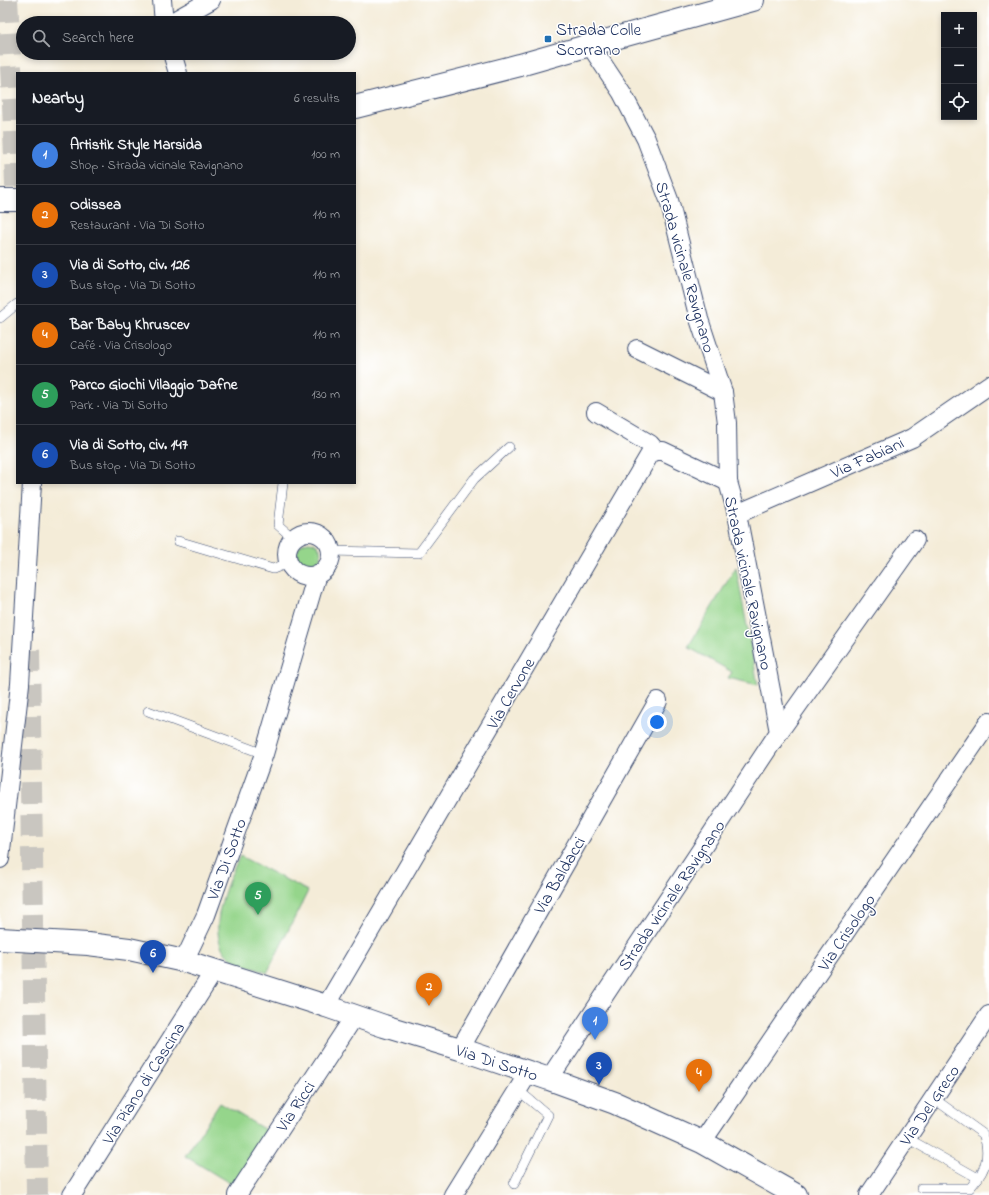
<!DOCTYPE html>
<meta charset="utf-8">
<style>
:root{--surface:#171b24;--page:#242831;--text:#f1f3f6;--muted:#9ea1a6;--line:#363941;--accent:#1f6fb2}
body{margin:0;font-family:"Indie Flower",sans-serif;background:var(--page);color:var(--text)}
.controls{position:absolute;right:12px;top:12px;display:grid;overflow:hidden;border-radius:0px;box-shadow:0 2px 6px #0003}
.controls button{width:36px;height:36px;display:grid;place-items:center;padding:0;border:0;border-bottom:1px solid var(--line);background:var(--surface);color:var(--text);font:20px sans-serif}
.you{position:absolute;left:657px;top:722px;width:14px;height:14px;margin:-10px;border:3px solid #fff;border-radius:50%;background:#1a73e8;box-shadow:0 0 0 6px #1a73e833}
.badge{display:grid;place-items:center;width:26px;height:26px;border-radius:50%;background:var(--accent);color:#fff;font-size:13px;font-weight:700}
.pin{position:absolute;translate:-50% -33px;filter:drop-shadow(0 1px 2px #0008)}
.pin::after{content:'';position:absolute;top:21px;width:14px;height:12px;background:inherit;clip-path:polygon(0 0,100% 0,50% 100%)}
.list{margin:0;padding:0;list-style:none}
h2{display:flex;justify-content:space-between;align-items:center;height:52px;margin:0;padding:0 16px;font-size:17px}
h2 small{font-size:13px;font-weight:400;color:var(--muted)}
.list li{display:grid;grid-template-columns:26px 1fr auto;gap:12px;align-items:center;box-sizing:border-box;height:60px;padding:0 16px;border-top:1px solid var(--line)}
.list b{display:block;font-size:15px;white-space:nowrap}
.list p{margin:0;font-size:13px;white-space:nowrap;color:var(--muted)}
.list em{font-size:13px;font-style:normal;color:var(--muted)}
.icon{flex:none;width:22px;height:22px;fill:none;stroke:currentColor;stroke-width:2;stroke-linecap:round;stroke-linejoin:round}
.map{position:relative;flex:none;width:989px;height:1195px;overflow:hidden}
.search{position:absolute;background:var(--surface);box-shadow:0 2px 6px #0003;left:16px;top:16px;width:340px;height:44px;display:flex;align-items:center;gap:10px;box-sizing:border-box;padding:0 14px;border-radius:22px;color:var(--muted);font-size:15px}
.panel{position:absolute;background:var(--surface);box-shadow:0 2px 6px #0003;left:16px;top:72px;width:340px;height:412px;border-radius:0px}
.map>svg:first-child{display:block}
</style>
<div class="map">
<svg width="989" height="1195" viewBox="0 0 989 1195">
<rect width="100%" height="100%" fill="#fff"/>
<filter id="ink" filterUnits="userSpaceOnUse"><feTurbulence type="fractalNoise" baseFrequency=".025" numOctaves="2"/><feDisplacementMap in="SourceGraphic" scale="8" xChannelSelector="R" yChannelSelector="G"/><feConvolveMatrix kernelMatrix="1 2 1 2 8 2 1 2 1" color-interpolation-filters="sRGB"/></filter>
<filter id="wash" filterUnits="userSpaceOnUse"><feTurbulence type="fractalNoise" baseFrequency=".012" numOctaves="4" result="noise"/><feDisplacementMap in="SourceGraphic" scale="16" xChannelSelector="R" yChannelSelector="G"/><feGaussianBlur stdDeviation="0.9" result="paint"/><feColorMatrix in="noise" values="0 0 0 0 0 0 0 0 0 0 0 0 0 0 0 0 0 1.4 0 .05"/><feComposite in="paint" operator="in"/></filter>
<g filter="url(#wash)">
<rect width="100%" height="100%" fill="#f4ecd8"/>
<!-- green -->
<g fill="#95d58b" stroke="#588274">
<circle cx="309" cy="554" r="12"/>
<polygon points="736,567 758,685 728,678 732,672 688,647"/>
<path d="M240 856 308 891 267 973C256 968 241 965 232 959 202 939 227 881 240 856Z"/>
<polygon points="220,1103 269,1132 236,1187 185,1156"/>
</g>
</g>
<g filter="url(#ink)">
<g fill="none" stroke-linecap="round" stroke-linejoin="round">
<!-- highway-tunnel -->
<g stroke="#c9c6c0" stroke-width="22" stroke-dasharray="22 11" stroke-linecap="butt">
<polyline points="7,0 13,103 17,212"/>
<polyline points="29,650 37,1195"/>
</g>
<defs>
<g id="lane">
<polyline points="0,318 17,304"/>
<polyline points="283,483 278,525 293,538"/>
<polyline points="178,541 273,569 288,563"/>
<polyline points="330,551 419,553 474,479 509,447"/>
<polyline points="148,711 264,754"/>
<path d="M907 1138 978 1178C988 1165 989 1148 983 1134L933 1098"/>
<polyline points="514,1184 548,1115 518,1090"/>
<polyline points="921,1188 970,1188 978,1178"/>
</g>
<g id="street">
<polyline points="162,0 164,23"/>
<polyline points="170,23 211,0"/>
<polyline points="172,53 178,73"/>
<polyline points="637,349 723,392"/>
<polyline points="596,412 650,444 656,451"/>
<polyline points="737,514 912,438 989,385"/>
<circle cx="309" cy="554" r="22"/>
<polyline points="779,732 915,540"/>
<polyline points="0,859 20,684 32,483"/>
<polyline points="184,961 206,915 264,754 317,574"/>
<polyline points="326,1006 650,454 656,451 663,451 728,482"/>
<polyline points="460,1049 658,701"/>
<polyline points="549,1079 779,732 737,514 728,482 727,423 723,392 699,319 669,200 646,139 622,93 590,45"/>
<polyline points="702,1142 989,722"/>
<polyline points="72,1195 214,971"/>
<polyline points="237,1195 354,1017"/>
<polyline points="453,1195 529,1072"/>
<polyline points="869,1195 989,1015"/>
</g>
<g id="secondary">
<polyline points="355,107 520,65 590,45 753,0"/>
<polyline points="0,200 17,200"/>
<polyline points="0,939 88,944 129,949 184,961 326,1006 384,1026 460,1049 549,1079 615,1103 702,1142 796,1195"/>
</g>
</defs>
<!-- lane casing -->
<use href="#lane" stroke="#3c4b70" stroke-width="10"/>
<!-- street casing -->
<use href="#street" stroke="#3c4b70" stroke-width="20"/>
<!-- secondary casing -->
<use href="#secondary" stroke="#3c4b70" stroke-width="24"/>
<!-- lane -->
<use href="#lane" stroke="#fff" stroke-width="9"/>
<!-- street -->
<use href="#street" stroke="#fff" stroke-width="18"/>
<!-- secondary -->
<use href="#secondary" stroke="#fff" stroke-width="22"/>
</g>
</g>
<!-- markers -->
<rect fill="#1f6fb2" stroke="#fff" stroke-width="1.5" x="544" y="35" width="8" height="8" rx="2"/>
<g text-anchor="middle" stroke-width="3" stroke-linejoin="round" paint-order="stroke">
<!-- poi labels -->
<g font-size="17" fill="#1b2f5e" stroke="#fff" text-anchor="start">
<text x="556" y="35">Strada Colle<tspan x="556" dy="20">Scorrano</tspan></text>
</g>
<!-- street labels -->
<g font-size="17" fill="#1b2f5e" stroke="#fff">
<text transform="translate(686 267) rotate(74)" y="6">Strada vicinale Ravignano</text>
<text transform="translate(867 457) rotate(-24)" y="6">Via Fabiani</text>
<text transform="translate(749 583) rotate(78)" y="6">Strada vicinale Ravignano</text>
<text transform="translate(510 693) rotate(-60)" y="6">Via Cervone</text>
<text transform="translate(226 859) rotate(-70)" y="6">Via Di Sotto</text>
<text transform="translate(559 875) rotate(-60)" y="6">Via Baldacci</text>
<text transform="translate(671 895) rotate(-56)" y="6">Strada vicinale Ravignano</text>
<text transform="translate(846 932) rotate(-56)" y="6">Via Crisologo</text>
<text transform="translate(497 1062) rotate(18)" y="6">Via Di Sotto</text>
<text transform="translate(143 1083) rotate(-58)" y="6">Via Piano di Cascina</text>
<text transform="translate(929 1105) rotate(-56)" y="6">Via Del Greco</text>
<text transform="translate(295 1106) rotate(-57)" y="6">Via Ricci</text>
</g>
</g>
</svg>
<div class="controls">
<button>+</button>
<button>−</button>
<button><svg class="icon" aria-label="locate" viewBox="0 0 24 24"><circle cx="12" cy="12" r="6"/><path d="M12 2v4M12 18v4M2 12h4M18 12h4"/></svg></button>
</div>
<div class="you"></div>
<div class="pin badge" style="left:595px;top:1040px;background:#3f7fe0">1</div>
<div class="pin badge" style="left:429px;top:1006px;background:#e8710a">2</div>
<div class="pin badge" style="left:599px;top:1085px;background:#1a4fb4">3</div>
<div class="pin badge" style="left:699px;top:1092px;background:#e8710a">4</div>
<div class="pin badge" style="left:258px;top:915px;background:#2e9e5b">5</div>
<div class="pin badge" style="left:153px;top:973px;background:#1a4fb4">6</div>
<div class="search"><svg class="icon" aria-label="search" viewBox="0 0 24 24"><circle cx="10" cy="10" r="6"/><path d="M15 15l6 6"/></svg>Search here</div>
<section class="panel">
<h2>Nearby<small>6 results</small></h2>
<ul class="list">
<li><span class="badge" style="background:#3f7fe0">1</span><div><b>Artistik Style Marsida</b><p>Shop · Strada vicinale Ravignano</p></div><em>100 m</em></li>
<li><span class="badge" style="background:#e8710a">2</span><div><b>Odissea</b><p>Restaurant · Via Di Sotto</p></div><em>110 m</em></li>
<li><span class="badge" style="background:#1a4fb4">3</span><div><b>Via di Sotto, civ. 126</b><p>Bus stop · Via Di Sotto</p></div><em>110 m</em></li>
<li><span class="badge" style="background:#e8710a">4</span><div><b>Bar Baby Khruscev</b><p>Café · Via Crisologo</p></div><em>110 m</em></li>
<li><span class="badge" style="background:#2e9e5b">5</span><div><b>Parco Giochi Vilaggio Dafne</b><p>Park · Via Di Sotto</p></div><em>130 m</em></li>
<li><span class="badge" style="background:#1a4fb4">6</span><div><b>Via di Sotto, civ. 147</b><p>Bus stop · Via Di Sotto</p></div><em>170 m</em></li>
</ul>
</section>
</div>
